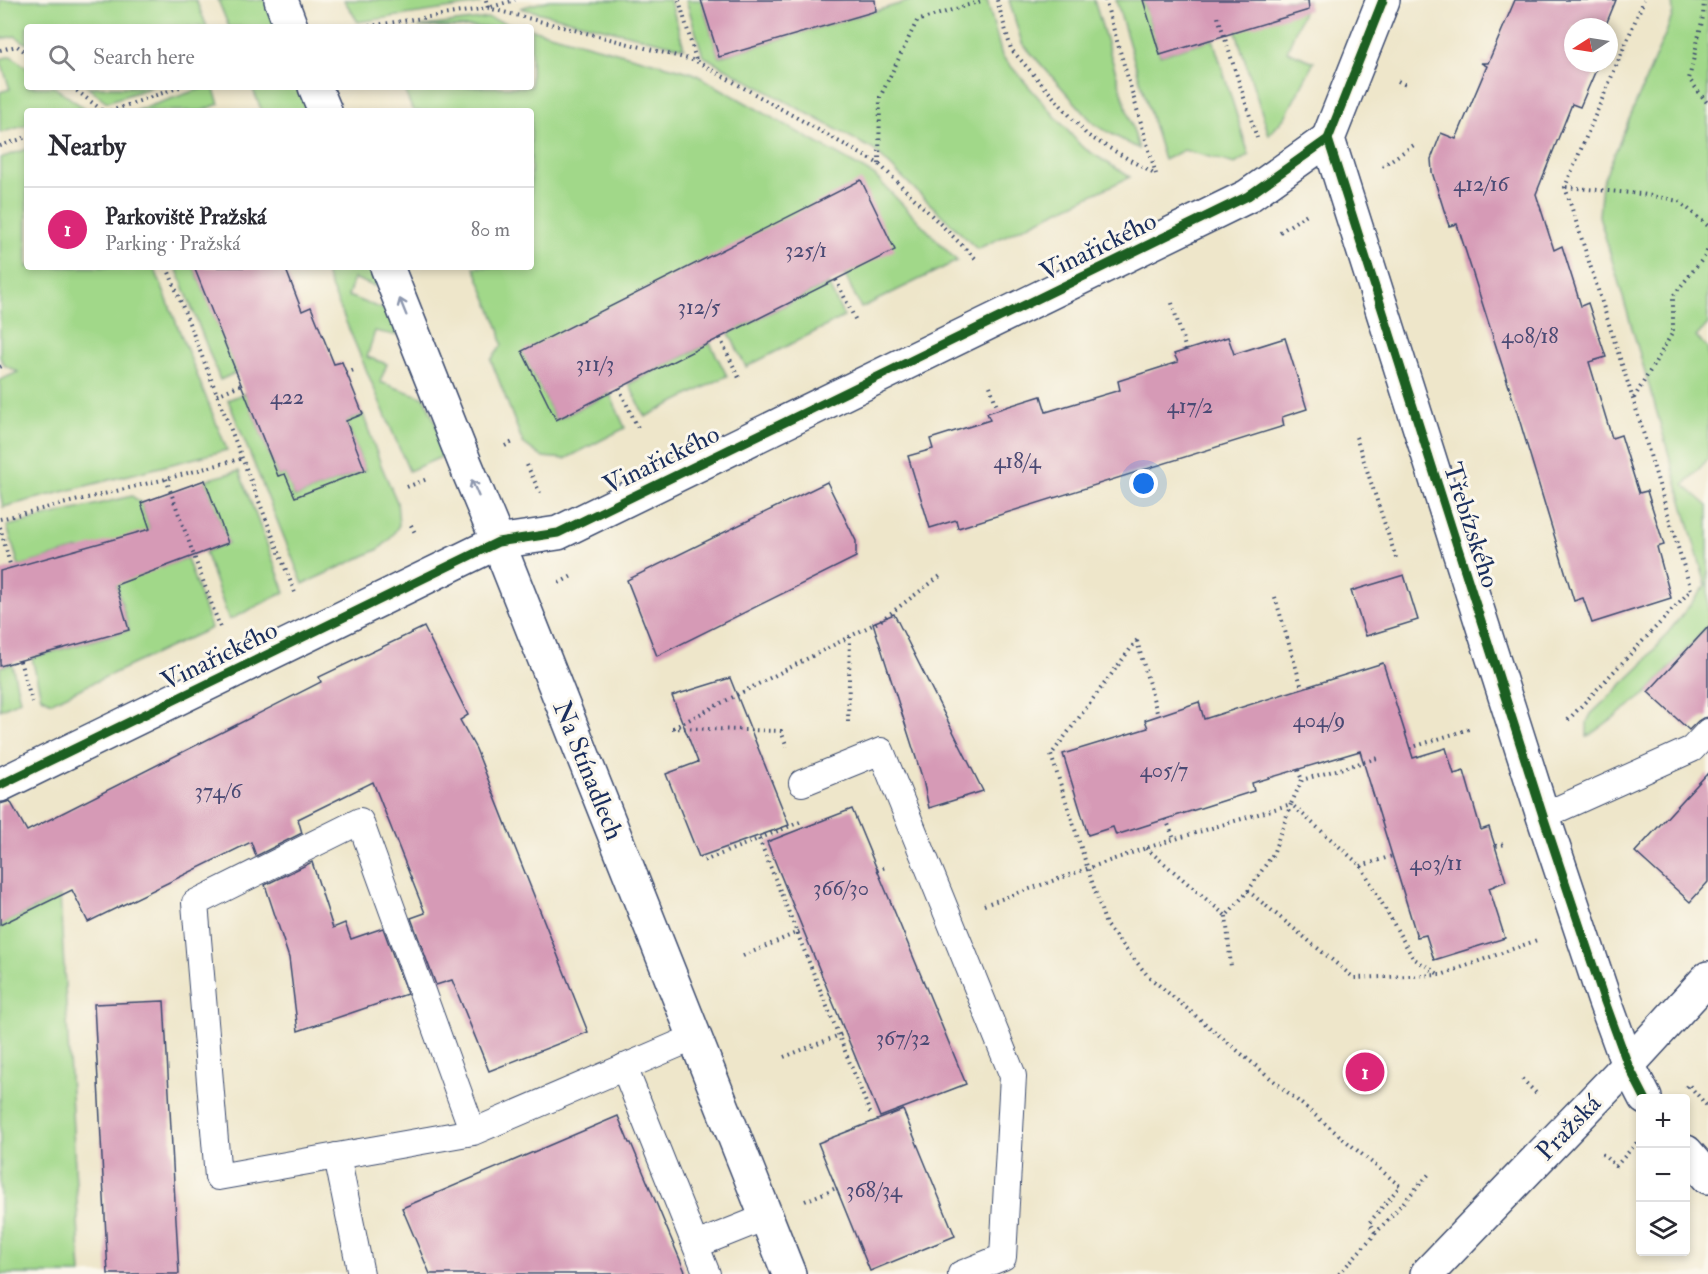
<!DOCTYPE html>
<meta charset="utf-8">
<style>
:root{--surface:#fff;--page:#f7f7f7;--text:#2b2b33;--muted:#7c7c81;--line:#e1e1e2;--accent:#db2777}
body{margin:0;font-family:"IM FELL Double Pica",serif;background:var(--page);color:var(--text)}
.controls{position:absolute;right:18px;bottom:18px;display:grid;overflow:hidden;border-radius:6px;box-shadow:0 3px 9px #0003}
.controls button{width:54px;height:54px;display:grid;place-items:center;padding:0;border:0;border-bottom:2px solid var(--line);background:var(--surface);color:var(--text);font:30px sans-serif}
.compass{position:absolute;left:1564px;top:18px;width:54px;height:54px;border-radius:50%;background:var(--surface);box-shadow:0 3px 9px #0003;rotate:258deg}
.you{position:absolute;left:1144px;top:484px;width:21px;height:21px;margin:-15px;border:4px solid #fff;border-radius:50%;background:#1a73e8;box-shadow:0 0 0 9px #1a73e833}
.badge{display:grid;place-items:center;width:39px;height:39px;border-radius:50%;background:var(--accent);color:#fff;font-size:20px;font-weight:700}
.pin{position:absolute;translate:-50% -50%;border:3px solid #fff;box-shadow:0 2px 6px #0006}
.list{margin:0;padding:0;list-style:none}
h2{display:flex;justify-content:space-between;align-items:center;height:78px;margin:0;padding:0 24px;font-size:26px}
h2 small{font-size:20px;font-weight:400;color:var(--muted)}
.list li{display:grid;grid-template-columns:39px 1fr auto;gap:18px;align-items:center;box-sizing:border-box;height:84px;padding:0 24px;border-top:2px solid var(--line)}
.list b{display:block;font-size:22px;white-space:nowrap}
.list p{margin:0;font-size:20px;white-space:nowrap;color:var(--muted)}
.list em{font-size:20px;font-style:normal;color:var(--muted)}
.icon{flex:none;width:33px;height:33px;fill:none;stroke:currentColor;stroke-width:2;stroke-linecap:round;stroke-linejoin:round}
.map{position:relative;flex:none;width:1708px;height:1274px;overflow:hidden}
.search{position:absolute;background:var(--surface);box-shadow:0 3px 9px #0003;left:24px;top:24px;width:510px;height:66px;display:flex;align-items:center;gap:15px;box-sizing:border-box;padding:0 21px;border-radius:6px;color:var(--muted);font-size:22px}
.panel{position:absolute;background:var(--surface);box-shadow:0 3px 9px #0003;left:24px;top:108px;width:510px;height:162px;border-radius:6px}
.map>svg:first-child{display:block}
</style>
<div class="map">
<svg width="1708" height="1274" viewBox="0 0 1708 1274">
<rect width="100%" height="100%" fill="#fbf7ec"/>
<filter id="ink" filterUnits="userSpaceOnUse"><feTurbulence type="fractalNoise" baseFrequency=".0167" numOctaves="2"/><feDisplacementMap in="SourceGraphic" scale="12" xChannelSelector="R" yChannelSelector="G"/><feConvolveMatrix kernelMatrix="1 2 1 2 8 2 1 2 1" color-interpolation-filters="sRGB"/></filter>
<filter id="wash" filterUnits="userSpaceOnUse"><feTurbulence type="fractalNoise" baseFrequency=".008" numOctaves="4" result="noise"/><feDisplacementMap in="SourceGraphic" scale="24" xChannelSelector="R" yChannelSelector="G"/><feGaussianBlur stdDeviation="1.35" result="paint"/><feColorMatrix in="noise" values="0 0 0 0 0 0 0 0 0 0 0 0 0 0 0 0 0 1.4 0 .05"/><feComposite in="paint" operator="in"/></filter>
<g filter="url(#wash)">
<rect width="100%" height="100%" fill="#eee6ca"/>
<!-- green -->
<g fill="#a1d889" stroke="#5e8474" stroke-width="1.5">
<polygon points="0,0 196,0 207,27 27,27 27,44 15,36 0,39"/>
<polygon points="218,0 267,0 277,27 229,27"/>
<polygon points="344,0 479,0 480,4 358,22"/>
<polygon points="550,0 670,0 684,48 520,8"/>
<polygon points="686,0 701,0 719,57 913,0 987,0 1002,56 1082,147 1130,177 977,249 874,150 703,56"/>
<polygon points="1009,0 1094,0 1139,149 1095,125 1022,43"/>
<polygon points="1116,0 1143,0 1160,55 1213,39 1249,155 1235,164 1184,150 1164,160"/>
<polygon points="1285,0 1308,0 1287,51 1314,62 1285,117 1269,135 1236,32"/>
<polygon points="1672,0 1708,0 1708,324 1696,337 1708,348 1708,459 1684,485 1708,506 1708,626 1647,693 1587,737 1587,722 1591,714 1641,666 1706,585 1653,399 1599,216 1602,183 1667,30 1673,13"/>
<polygon points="488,18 522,27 418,27"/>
<polygon points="531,29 693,73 874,175 957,261 861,308 845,275 523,352 556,420 610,394 625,428 565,459 542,457 523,443 491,360 502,345 499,329 474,267 531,267 531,111 413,111 403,87 531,87"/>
<polygon points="11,56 27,68 27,87 54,87 84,108 75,111 27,111 27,125 0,133 0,92 10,89 0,59"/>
<polygon points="87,87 152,87 107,102"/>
<polygon points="206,87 213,87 219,104 201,111 135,111"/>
<polygon points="252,87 302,87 312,111 262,111"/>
<polygon points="27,149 27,267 154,267 227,450 3,507 0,492 0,380 18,372 4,365 0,357 0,158"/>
<polygon points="176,267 194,267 237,372 220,380"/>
<polygon points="331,267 373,267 380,284 373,286 354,278 348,296 391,312 399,334 394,335 375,331 367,357 387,364 380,382 425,398 448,454 409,471 324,270"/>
<polygon points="828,284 844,317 746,367 729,333"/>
<polygon points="710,343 727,376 645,417 629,384"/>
<polygon points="245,393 278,476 285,474 295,497 365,470 346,421 363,414 381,465 397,502 399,525 390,539 379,549 303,584 228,400"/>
<polygon points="239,471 285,592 229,620 205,552 228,543 205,480"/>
<polygon points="132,496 141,503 163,567 187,558 211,628 52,702 41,697 32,658 129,630 107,550 78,549 19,566 7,526"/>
<polygon points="12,664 20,700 0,710 0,667"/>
<polygon points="60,896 81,1274 0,1274 0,925"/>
</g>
<g id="blocks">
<!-- building -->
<g fill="#d69ab6">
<polygon points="701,0 875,0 876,11 719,57"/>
<polygon points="1143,0 1308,0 1309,10 1160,55"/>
<polygon points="1515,0 1616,0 1605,27 1573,27 1573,63 1599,63 1580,107 1572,104 1536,194 1554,250 1562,246 1581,306 1588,303 1606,357 1589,362 1612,438 1621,435 1639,493 1647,491 1664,545 1657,547 1671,598 1592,623 1583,598 1574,601 1517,412 1457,224 1449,226 1432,172 1431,159 1441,133 1456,139 1487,66 1481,63 1488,63"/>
<polygon points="861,180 895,250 556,420 522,351"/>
<polygon points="194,267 285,267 302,311 311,307 334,364 342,362 363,414 346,421 365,470 295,497 285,474 278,476"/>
<polygon points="1228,337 1234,354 1285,338 1307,409 1282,417 1284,426 958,528 956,520 930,528 908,456 933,449 930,439 990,420 987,413 1041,396 1046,412 1120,390 1118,381 1178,362 1174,354"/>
<polygon points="205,480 228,543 116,585 129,630 0,666 0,571 150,529 141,503"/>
<polygon points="827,482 856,541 856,557 657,656 627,580"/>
<polygon points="1404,575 1418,620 1366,636 1351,591"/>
<polygon points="894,614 983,791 929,808 923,780 873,623"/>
<polygon points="424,627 468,715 460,720 476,749 588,1032 489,1071 452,980 436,985 411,918 425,913 373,782 298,819 302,833 256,856 251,842 88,922 72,890 0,925 0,804 10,801 27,831 321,682 319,677"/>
<polygon points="1708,627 1708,717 1703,718 1698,721 1689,730 1648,692"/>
<polygon points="1383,663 1413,758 1446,748 1454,774 1464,771 1481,830 1489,827 1506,881 1489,888 1505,938 1434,960 1426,935 1417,937 1360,751 1252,783 1254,791 1116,835 1113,827 1088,835 1063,754 1148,728 1145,720 1199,702 1204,719"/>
<polygon points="730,678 789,825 699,857 666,774 698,762 672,696"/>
<polygon points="1708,773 1708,882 1690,902 1635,852"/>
<polygon points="852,809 966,1084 880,1117 767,842"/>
<polygon points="312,862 333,928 345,923 351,939 383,928 407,994 298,1031 289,958 265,885"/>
<polygon points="164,1001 179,1274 108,1274 94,1004"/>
<polygon points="903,1110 955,1236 870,1271 818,1143"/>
<polygon points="618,1116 629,1143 631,1143 686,1274 430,1274 402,1208"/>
</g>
</g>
</g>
<g filter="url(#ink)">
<use href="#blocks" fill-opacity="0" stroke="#3b4a6e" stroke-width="1.5"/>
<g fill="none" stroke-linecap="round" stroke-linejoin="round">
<defs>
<g id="service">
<polyline points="802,783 881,751 1013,1076 1003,1257 961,1274"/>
<polyline points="1543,816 1692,749 1708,732"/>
<polyline points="624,1067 707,1274"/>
<polyline points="473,1132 218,1177 195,903 360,821 473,1132 695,1037"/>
<polyline points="337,1156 361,1274"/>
<polyline points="696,1245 766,1217"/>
</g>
<g id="minor">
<polyline points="281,0 291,27"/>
<polyline points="1383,0 1328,139 1543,816 1604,999 1628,1065 1645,1098"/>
<polyline points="315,87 325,111"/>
<polyline points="387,267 465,463 498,542 789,1274"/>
<polyline points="0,785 498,542 558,533 1248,196 1328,139"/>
<polyline points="1686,1152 1708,1177"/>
</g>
<polyline id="tertiary" points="1427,1274 1628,1065 1708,978"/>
</defs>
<!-- service casing -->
<use href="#service" stroke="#3b4a6e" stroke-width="28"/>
<!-- minor casing -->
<use href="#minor" stroke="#3b4a6e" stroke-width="36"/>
<!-- tertiary casing -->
<use href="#tertiary" stroke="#3b4a6e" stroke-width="36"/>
<!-- path -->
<g stroke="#3b4a6e" stroke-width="4" stroke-dasharray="1.5 4.5" stroke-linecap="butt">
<polyline points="486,0 488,8 515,0"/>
<polyline points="679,0 696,60"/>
<polyline points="997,0 1011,49 1087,135 1156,175"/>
<polyline points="1105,0 1156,174"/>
<polyline points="1704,0 1703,17 1689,79 1708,104"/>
<polyline points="1218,17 1257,138"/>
<polyline points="363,27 488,8 696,61 879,164 976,259"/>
<polyline points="0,50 17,46 27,53"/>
<polyline points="1398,81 1408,86"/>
<polyline points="72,87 103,111"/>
<polyline points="110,111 180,87"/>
<polyline points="0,146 27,137"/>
<polyline points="879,164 880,97 917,21 984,0"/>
<polyline points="1382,166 1414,145"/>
<polyline points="1566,187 1641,194 1679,201 1708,226"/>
<polyline points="1280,232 1307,214"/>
<polyline points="167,267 295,593"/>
<polyline points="836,280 856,321"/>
<polyline points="1172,303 1186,350"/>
<polyline points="720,338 740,380"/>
<polyline points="0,367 4,365"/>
<polyline points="346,373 357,369"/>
<polyline points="990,386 998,410"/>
<polyline points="619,388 639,430"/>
<polyline points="217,395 242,384"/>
<polyline points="1634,398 1673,332 1673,296 1705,256 1708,249"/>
<polyline points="1356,437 1396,558"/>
<polyline points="505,446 515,441"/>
<polyline points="527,465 540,493"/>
<polyline points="166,479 221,630"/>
<polyline points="407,487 427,479"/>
<polyline points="0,519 166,479 243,458"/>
<polyline points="411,525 416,535"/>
<polyline points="0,527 11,568"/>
<polyline points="559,583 574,575"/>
<polyline points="1275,597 1302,688"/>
<polyline points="1137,640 1051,755 1106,925 1148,976 1400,1186 1369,1223 1376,1234"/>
<polyline points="1137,641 1158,716"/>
<polyline points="20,661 32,702"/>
<polyline points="1568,720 1691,590 1633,399 1565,187 1644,0"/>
<polyline points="848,722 850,637"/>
<polyline points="672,728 781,731 787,747"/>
<polyline points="673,728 880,621 943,574"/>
<polyline points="1410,748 1472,728"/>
<polyline points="1298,770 1302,780"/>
<polyline points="1166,819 1174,839"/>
<polyline points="759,839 871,1115"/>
<polyline points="1496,846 1506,844"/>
<polyline points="1146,848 1226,916 1248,891 1354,978 1441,975 1540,939"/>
<polyline points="704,861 800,822"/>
<polyline points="1361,866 1392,856"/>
<polyline points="877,870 886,867"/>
<polyline points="1248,891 1273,854 1291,804 1361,866 1413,958 1440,975"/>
<polyline points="984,905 1146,848 1291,804 1302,780 1381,757"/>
<polyline points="1226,916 1231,967"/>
<polyline points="743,956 803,930"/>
<polyline points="784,1057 845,1033"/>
<polyline points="1522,1079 1539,1096"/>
<polyline points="1686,1087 1688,1084 1708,1107"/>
<polyline points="1602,1154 1616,1166 1640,1139"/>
<polyline points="805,1201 836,1188"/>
<polyline points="1339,1274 1429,1174"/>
</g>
<!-- service -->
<use href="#service" stroke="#fff" stroke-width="26"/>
<!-- minor -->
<use href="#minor" stroke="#fff" stroke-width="33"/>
<!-- tertiary -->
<use href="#tertiary" stroke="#fff" stroke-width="33"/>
<defs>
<g id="cycleway">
<polyline points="1383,0 1328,139 1543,816 1604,999 1628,1065 1645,1098"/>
<polyline points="0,785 498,542 558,533 1248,196 1328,139"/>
</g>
</defs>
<!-- cycleway casing -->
<use href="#cycleway" stroke="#fbf7ec" stroke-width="13"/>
<!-- cycleway -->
<use href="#cycleway" stroke="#1b5e20" stroke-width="9"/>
</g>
<!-- one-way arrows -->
<defs><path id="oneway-shaft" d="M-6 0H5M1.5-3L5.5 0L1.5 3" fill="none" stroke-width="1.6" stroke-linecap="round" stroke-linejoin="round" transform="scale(1.5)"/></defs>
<g stroke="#8d97ae">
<use href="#oneway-shaft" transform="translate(403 307) rotate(-112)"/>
<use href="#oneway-shaft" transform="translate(475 488) rotate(-113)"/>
</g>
</g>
<g text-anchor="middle" stroke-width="6" stroke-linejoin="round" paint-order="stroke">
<!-- number labels -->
<g font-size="22" fill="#4a4a74">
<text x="1481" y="191">412/16</text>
<text x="806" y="257">325/1</text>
<text x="699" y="314">312/5</text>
<text x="1530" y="343">408/18</text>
<text x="595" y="371">311/3</text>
<text x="287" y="404">422</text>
<text x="1190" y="413">417/2</text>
<text x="1017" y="468">418/4</text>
<text x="1319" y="727">404/9</text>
<text x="1164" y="777">405/7</text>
<text x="218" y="798">374/6</text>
<text x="1436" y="870">403/11</text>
<text x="841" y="895">366/30</text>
<text x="903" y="1045">367/32</text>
<text x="874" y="1197">368/34</text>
</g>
<!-- street labels -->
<g font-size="26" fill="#1b2f5e" stroke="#fbf7ec">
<text transform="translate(1098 246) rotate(-26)" y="9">Vinařického</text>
<text transform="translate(661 459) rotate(-26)" y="9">Vinařického</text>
<text transform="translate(1472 525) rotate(72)" y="9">Třebízského</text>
<text transform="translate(219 655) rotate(-26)" y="9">Vinařického</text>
<text transform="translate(589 770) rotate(68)" y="9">Na Stínadlech</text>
<text transform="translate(1568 1127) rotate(-46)" y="9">Pražská</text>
</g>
</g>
</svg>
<div class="controls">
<button>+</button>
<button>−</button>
<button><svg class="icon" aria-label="layers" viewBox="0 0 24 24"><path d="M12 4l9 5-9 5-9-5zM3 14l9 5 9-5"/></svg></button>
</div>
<svg class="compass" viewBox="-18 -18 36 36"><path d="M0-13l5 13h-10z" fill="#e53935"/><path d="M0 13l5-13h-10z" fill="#7c7c81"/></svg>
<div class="you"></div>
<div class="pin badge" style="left:1365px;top:1072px">1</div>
<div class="search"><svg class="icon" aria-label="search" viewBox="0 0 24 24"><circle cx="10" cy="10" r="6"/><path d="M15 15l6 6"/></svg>Search here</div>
<section class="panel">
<h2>Nearby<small></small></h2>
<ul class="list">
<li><span class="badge">1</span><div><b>Parkoviště Pražská</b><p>Parking · Pražská</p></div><em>80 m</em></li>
</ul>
</section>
</div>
